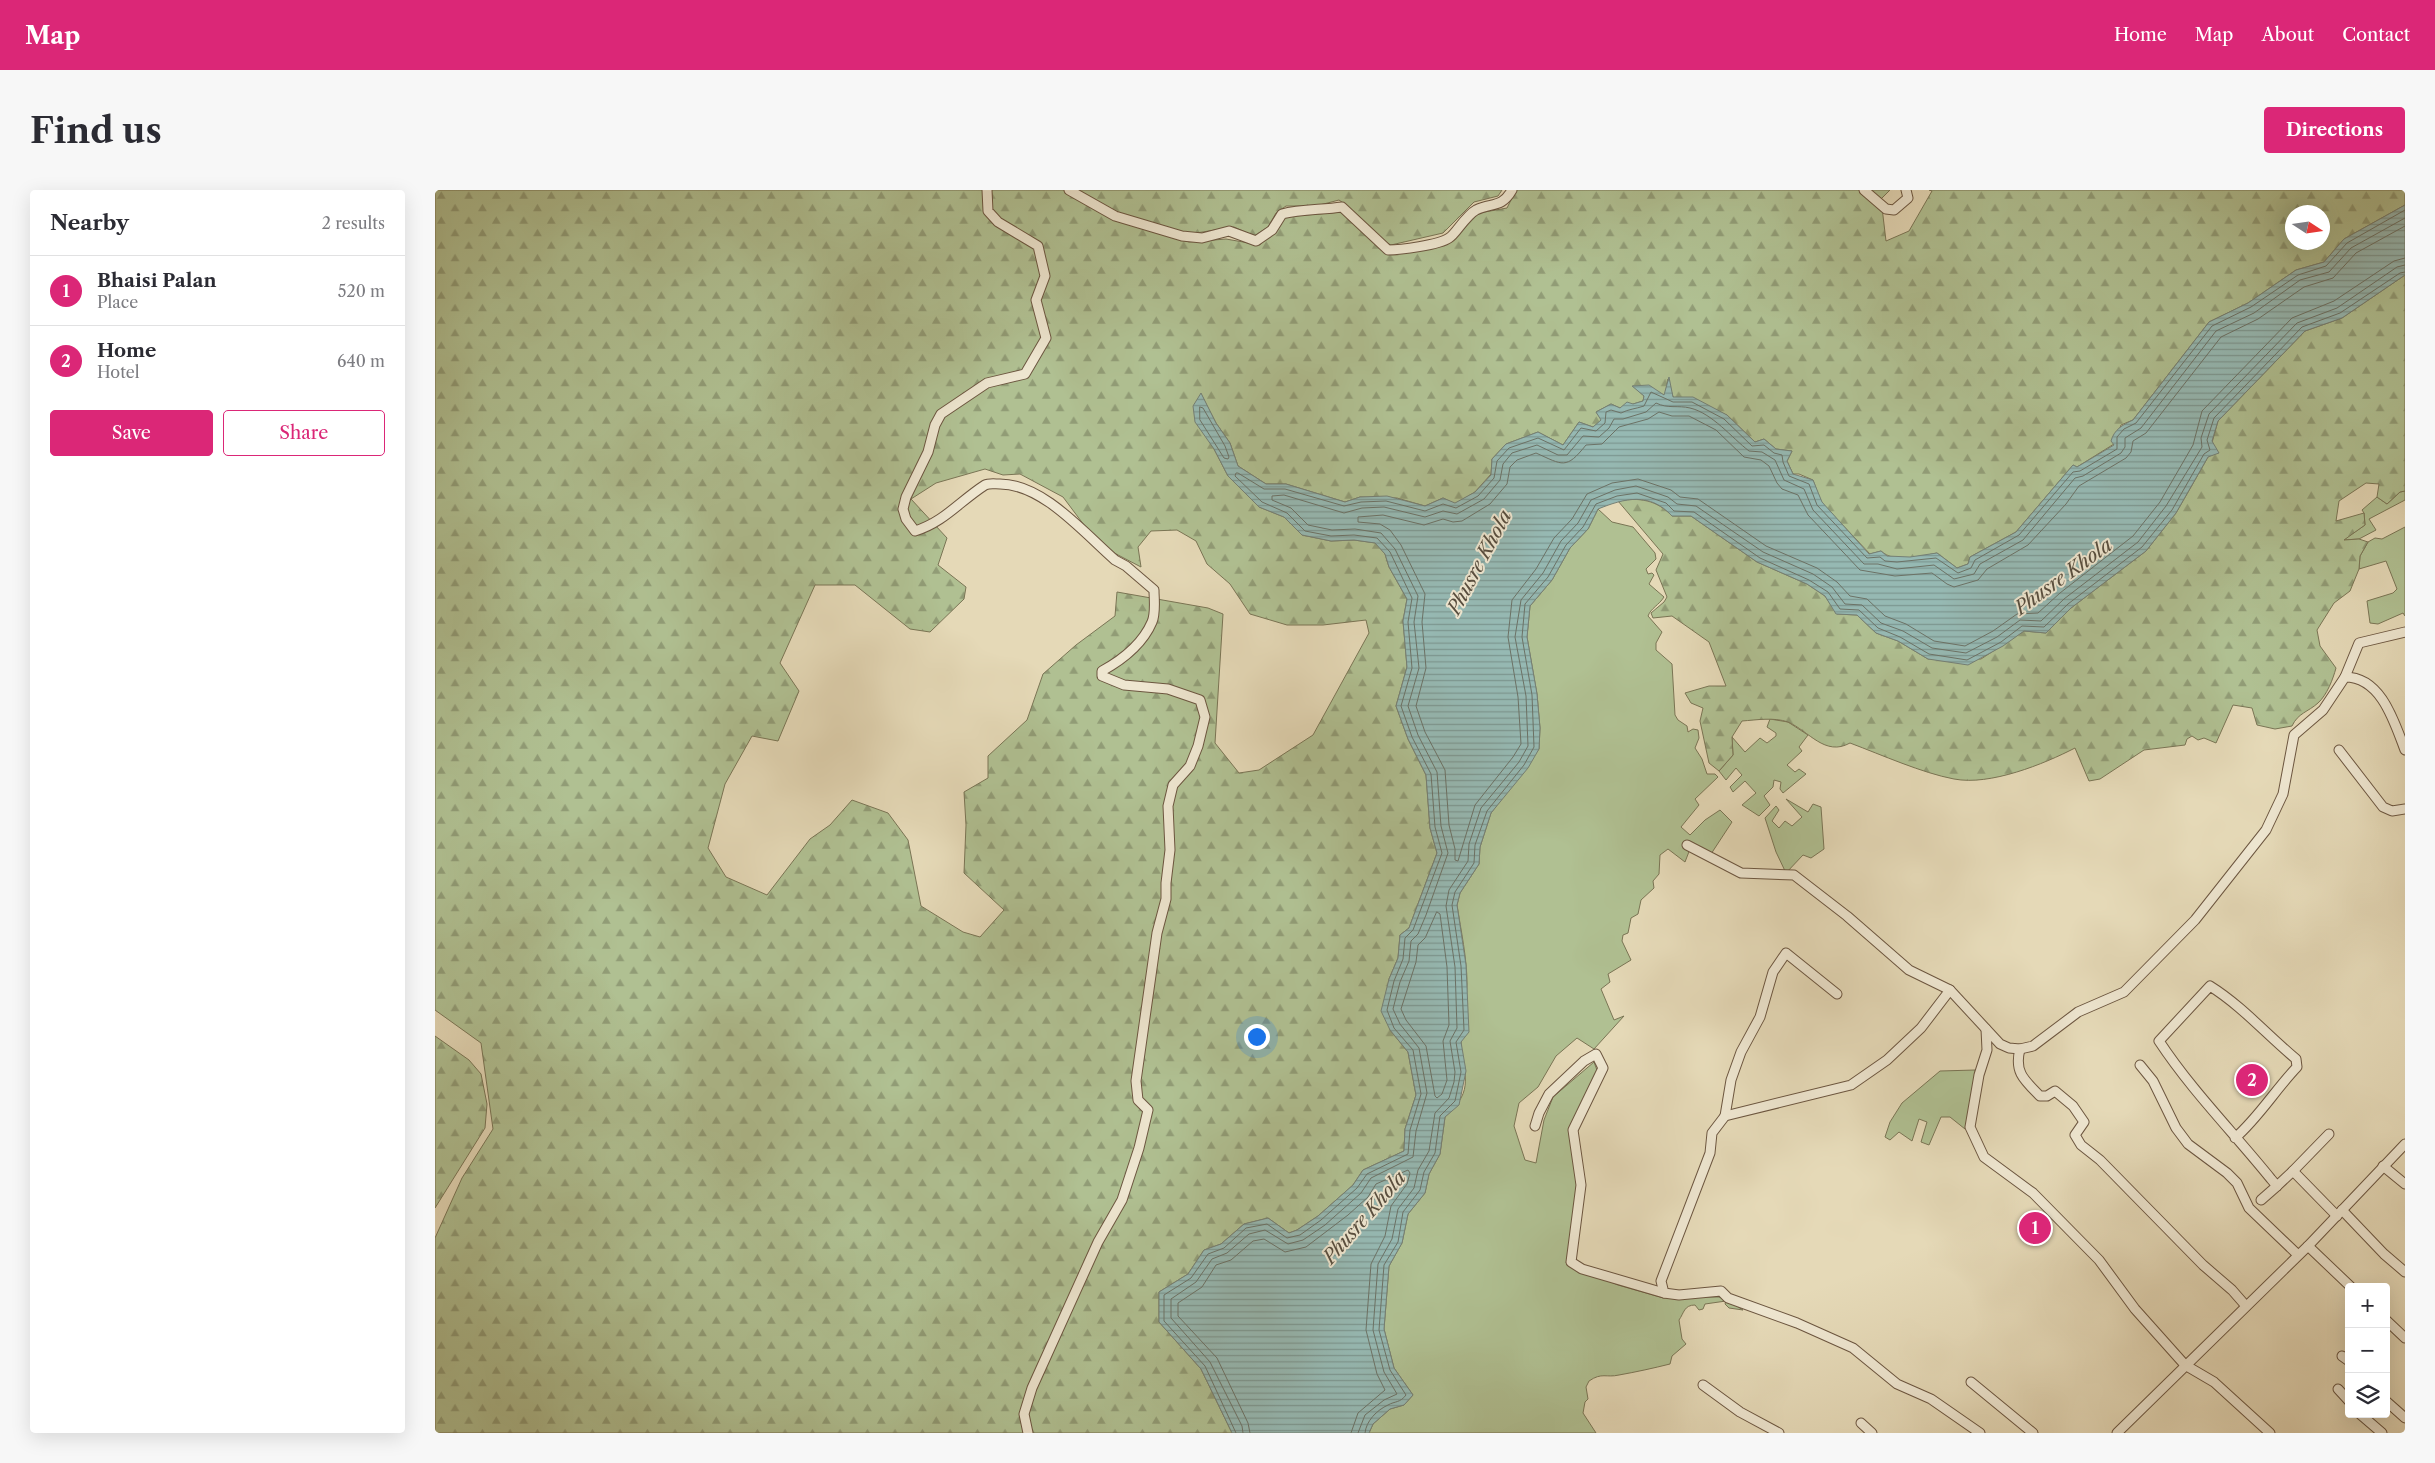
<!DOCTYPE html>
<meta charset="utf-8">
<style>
:root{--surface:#fff;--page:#f7f7f7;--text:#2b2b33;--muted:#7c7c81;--line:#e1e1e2;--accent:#db2777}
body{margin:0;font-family:"Libre Caslon Text",serif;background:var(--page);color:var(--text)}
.controls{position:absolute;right:15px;bottom:15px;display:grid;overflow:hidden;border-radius:5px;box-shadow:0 5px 20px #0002}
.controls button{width:45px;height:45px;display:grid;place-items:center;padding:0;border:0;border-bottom:1px solid var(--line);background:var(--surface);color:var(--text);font:25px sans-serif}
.compass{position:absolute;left:1850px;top:15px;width:45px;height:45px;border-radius:50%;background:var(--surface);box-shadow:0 5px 20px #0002;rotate:102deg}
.you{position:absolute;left:821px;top:846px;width:18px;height:18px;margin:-12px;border:4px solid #fff;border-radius:50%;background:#1a73e8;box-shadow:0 0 0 8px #1a73e833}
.badge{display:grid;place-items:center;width:32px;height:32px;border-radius:50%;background:var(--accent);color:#fff;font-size:16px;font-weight:700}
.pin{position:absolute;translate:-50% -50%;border:2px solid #fff;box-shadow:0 1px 5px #0006}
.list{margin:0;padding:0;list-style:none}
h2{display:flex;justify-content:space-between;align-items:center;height:65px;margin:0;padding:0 20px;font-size:21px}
h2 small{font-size:16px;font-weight:400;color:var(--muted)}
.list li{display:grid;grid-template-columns:32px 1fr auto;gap:15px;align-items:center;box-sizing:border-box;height:70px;padding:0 20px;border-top:1px solid var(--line)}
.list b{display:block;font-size:19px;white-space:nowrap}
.list p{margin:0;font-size:16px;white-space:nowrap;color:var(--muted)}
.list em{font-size:16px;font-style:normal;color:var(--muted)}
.actions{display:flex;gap:10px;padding:15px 20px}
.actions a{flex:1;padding:11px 0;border:1px solid var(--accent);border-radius:5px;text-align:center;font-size:18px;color:var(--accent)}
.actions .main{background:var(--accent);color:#fff}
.icon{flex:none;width:28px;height:28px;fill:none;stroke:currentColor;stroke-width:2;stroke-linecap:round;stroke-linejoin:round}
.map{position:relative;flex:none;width:1970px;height:1243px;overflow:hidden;border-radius:5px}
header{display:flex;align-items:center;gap:30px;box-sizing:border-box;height:70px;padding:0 25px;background:var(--accent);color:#fff}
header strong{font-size:24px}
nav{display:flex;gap:28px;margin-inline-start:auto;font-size:18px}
.intro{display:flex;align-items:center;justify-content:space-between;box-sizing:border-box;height:120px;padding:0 30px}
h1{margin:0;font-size:35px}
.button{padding:12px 22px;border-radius:5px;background:var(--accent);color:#fff;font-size:18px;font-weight:700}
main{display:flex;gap:30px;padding:0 30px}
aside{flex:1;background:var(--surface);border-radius:5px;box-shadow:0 5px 20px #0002}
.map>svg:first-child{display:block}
</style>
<header>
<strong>Map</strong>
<nav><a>Home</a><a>Map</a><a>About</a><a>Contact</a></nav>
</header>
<div class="intro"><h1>Find us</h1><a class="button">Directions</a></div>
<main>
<aside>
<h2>Nearby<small>2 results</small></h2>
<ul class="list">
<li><span class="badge">1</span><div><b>Bhaisi Palan</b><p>Place</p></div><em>520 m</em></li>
<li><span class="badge">2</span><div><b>Home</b><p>Hotel</p></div><em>640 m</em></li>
</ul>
<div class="actions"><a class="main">Save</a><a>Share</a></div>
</aside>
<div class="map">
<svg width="1970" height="1243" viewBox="0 0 1970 1243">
<defs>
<pattern id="forest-firs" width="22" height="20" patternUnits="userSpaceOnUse" patternTransform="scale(1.25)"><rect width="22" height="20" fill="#b0c092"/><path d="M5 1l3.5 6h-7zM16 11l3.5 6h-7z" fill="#919c76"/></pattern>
<pattern id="water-rules" width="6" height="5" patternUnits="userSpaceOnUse" patternTransform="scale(1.25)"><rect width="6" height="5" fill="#96b9b3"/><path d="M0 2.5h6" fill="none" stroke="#7c9791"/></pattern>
</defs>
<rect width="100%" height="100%" fill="#e5d9b7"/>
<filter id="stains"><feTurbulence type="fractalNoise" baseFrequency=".004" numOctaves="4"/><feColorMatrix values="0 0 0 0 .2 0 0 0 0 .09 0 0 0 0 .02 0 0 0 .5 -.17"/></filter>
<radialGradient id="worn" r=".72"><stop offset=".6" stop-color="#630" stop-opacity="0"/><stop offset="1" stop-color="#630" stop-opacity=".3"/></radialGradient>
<!-- grass -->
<g fill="#b0c092" stroke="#7a7555">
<polygon points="1970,301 1970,310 1934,329 1941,340 1924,349 1908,350 1930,335 1929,323 1927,320 1942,307 1952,314 1965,302"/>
<path d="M1163 319 1177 332 1198 337 1220 363 1221 369 1211 379 1213 384 1217 383 1219 385 1214 394 1229 407C1224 415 1216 418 1213 426L1227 442 1221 453V460L1237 474 1240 525 1243 530 1252 536 1253 542 1258 539 1263 540 1264 548 1260 558 1267 569 1272 584H1280L1283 587 1260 609 1264 615 1246 637 1255 645 1270 630 1285 620 1297 632 1276 664 1255 659 1250 672 1233 659 1225 665 1224 684 1218 691 1219 698 1206 710 1203 724 1196 728 1193 743 1188 745 1187 751 1196 770 1173 784 1175 792 1166 799 1179 830 1189 826 1159 859 1142 848 1121 866 1103 897 1084 913 1079 936 1090 970 1101 973 1109 930 1118 907 1159 872 1163 883 1136 940 1144 1001 1137 1056 1131 1073 1183 1095 1225 1107H1284L1292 1110 1308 1120 1294 1118 1290 1114 1291 1111 1270 1114 1268 1119 1264 1120 1260 1115C1249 1115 1249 1123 1244 1130L1247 1149 1251 1154 1237 1166 1235 1174C1219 1178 1201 1182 1184 1185 1171 1188 1167 1182 1154 1191L1151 1197 1153 1209 1150 1212 1148 1223 1161 1243H934L938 1234 955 1219 969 1215 978 1205 959 1178 949 1139 954 1076 967 1053 973 1024 990 1003 994 984 1005 964 1010 927C1042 898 1027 886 1026 851 1026 832 1032 813 1032 794 1032 768 1026 741 1022 715L1025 703 1044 674 1045 657 1056 623 1104 559 1105 538 1102 504 1092 447 1095 416 1117 390 1135 358 1153 339Z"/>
<polygon points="1970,337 1970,426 1968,423 1943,434 1935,433 1932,411 1958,403 1962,399 1951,371 1924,379 1925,366 1933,352 1940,348 1947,349"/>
<polygon points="1335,529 1353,532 1373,545 1364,557 1367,561 1352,575 1360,582 1364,579 1371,584 1348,603 1345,599 1346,592 1339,590 1338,597 1329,606 1335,615 1324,626 1307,615 1321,603 1310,591 1298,602 1295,597 1307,585 1301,578 1291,590 1284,581 1298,565 1297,547 1310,562 1325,548 1332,553 1341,546 1341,543 1332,537"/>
<polygon points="1351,609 1373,622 1378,614 1386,617 1389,659 1376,668 1368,665 1351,683 1341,662 1330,628 1341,616 1344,620 1337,631 1344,638 1350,631 1357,636 1367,627"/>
<polygon points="1540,880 1541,892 1530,939 1515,927 1506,927 1494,955 1486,952 1492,932 1484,929 1477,951 1464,942 1455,950 1450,947 1455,932 1467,913 1505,881"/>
</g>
<!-- forest -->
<g fill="url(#forest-firs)" stroke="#7a7555" fill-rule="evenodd">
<path d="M0 0H630L674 26 754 52 791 49 825 55 847 27 907 22 953 64 1018 50 1044 23 1072 18 1081 0H1455L1446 9 1451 51 1474 41 1497 1 1494 0H1970V15L1909 49 1889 72 1861 80 1813 113 1774 132 1698 230 1686 235 1679 254 1642 277 1638 275 1581 342 1535 367 1533 374 1522 378 1502 363C1486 366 1460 374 1446 361L1435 364 1386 312 1378 290 1364 284H1358L1352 271 1357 261 1341 259 1329 249 1320 252 1292 225 1238 207 1233 189 1230 205 1198 196 1209 206 1208 211 1185 218 1176 214 1161 222 1167 230 1158 237 1144 232 1128 255 1103 242 1071 254 1057 269 1056 284 1040 302 1020 314 1008 308 990 316 962 308 925 307 910 312 851 294H831L803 276 795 253 781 233 766 204 779 259 793 286 824 317 849 327 867 345 896 351 919 350 941 353 950 364 954 377 972 409 968 431 972 477 961 516 973 549 991 585 995 638 1002 663 974 738 965 745 963 768 954 789 955 840 973 862 981 905 970 939 969 961 928 980 918 995 883 1026 862 1040 854 1043 833 1028 809 1034 786 1054 769 1060 753 1084 724 1102V1132L766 1179 797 1243H0V1048L27 988 58 939 46 853 0 820ZM1858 22H1888V52H1858ZM550 279 568 285 585 284 628 307 664 355 706 377 703 357 716 341 742 340 761 351 772 374 795 394 815 424 852 435H888L931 430 934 443 878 545 824 580 804 583 780 553 788 424 773 418 682 402 680 426 641 455 608 484 592 530 553 566V588L529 602 531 635 529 683 569 720 545 747 528 742 486 716 473 650 453 623 417 610 395 635 375 649 332 705 291 687 273 658 290 594 317 546 343 551 364 501 345 473 380 395H420L475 439 495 442 529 409 531 397 503 375 512 348 476 309 501 293Z"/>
<polygon points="640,0 1067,0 1063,6 1039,12 1008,43 956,55 947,51 914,17 904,10 881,16 851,16 841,23 833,37 819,46 799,37 755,44 680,23"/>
<path d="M1970 85V301L1965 302 1952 314 1942 307 1944 294 1931 293 1904 311 1901 331 1929 323 1930 335 1909 350 1924 349 1933 352 1925 366 1924 379 1915 401 1899 413 1882 440 1885 456 1901 478C1898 489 1892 505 1883 513 1873 522 1863 523 1857 536L1840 539 1822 535 1817 518 1798 515 1781 553 1769 548 1763 550 1757 546 1752 549 1750 555 1709 560 1665 589 1654 591 1640 558C1609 574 1555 596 1519 589 1487 583 1447 565 1415 553 1390 567 1374 541 1353 532 1339 527 1321 530 1307 531L1297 547 1298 565 1284 581 1274 573 1265 531 1268 518 1256 513 1250 503 1274 496H1291L1274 452 1237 426 1218 428 1216 423 1229 412 1232 407 1221 380 1228 364 1183 311C1204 307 1222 310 1237 326H1256L1322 372 1372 394 1390 406 1402 424 1422 425 1441 443 1463 451 1493 469H1546L1589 441 1611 443 1636 418 1711 361 1741 323 1756 297 1773 267 1783 231 1870 141 1907 128Z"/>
<polygon points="0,846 34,870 46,884 52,914 50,938 0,1018"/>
</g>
<!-- water -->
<path fill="url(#water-rules)" stroke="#758075" d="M1970 15V85L1907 128 1870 141 1783 231 1777 251 1784 263 1773 267 1741 323 1711 361 1636 418 1611 443 1589 441 1568 456 1533 475 1493 469 1463 451 1441 443 1422 425 1401 424 1390 406 1372 394 1322 372 1256 326H1237C1215 302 1190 308 1163 319L1153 339 1135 358 1117 390 1095 416 1092 447 1102 504 1105 538 1104 559 1093 578 1056 623 1045 657 1044 674 1025 703 1022 715 1031 775 1034 842 1026 852 1031 881 1024 915 1010 927 1005 964 994 984 990 1003 973 1024 967 1053 954 1076 949 1139 959 1178 978 1205 969 1215 955 1219 938 1234 934 1243H797L766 1179 724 1132V1102L753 1084 769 1060 786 1054 809 1034 833 1028 854 1043 862 1040 883 1026 918 995 928 980 969 961 970 939 981 905 973 862 955 840 946 821 954 789 963 768 965 745 974 738 1002 663 995 638 991 585 973 549 961 516 972 477 968 431 972 409 954 377 950 364 940 353 919 350 896 351 867 345 849 327 824 317 793 286 779 259 760 232 758 216 766 203 781 233 795 253 803 276 831 294H851L910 312 925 307 952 306 990 316 1008 308 1020 313 1040 302 1056 285 1057 269 1071 254 1103 242 1128 255 1144 232 1158 237 1166 230 1161 222 1176 214 1185 218 1192 212 1198 214 1208 211 1209 206 1197 196 1214 195 1229 205 1234 187 1238 207H1258L1292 225 1320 252 1329 249 1341 259 1357 261 1352 271 1358 284 1378 290 1387 312 1434 364 1446 361 1452 366 1475 367 1502 363 1522 378 1533 374 1535 367 1581 342 1638 275 1642 277 1679 255 1676 251C1679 240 1687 235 1698 230L1774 132 1813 113 1861 80 1889 72 1909 49Z"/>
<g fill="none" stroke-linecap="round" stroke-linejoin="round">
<!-- shore -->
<g stroke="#6c7266" stroke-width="1">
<path d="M1970 36 1921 63 1898 88 1869 97 1823 129 1786 147 1711 243 1698 251 1696 262 1691 268 1644 296 1631 314 1593 355 1552 379 1543 390 1519 397 1512 394 1497 383 1460 386 1425 380 1373 325 1363 305 1347 299 1342 293 1334 276 1326 270 1309 267 1281 240 1254 226H1237L1224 222 1213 229 1184 237 1167 254 1151 255C1131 280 1128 275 1101 263L1082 270 1075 277 1072 294 1055 314 1027 331 1018 332 1008 329 989 335 948 325 923 327V332L945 334 955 340 966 355 990 404 987 432 991 478 981 516 990 542 1010 580 1014 635 1020 659V670L1023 671 1040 615 1078 567 1086 554 1083 507 1073 447 1077 410 1101 379 1119 348 1137 329 1152 304 1177 293 1203 289 1236 300 1245 307 1263 309 1331 356 1382 378 1402 392 1415 406 1432 409 1450 426 1471 434 1499 451 1530 456 1558 441 1582 424 1603 423 1625 403 1698 346 1725 312 1758 255 1767 221 1857 128 1899 111 1959 71 1970 68"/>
<polygon points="765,217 768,218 790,256 794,267 793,269 789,268 765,230"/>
<polygon points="1002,722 1005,724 1012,777 1014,835 1008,851 1012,890 1007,904 1002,908 1000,906 991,856 971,830 966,819 981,772 983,755 990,748"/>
<path d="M801 1243 770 1176 729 1131V1105L756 1088 773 1064 789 1058 811 1038 832 1034 852 1048 865 1045 886 1030 922 998 932 984 973 964 975 940 986 904 978 860 959 838 952 820 959 791 968 769 970 748 978 740 1007 663 1000 637 996 584 977 547 966 516 977 478 973 432 977 408 955 362 942 348 919 345 896 346 870 341 852 323 827 312 800 286 801 283H803L829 299H850L909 316 926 312 951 311 990 321 1008 314 1021 318 1043 306 1059 288 1062 271 1074 258 1103 248 1129 260 1146 238 1161 241 1170 233 1171 222 1176 220 1186 223C1194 219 1200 219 1209 216L1216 202 1238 212H1257L1289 229 1317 256 1329 255 1339 263 1347 265 1348 272 1354 286 1374 294 1382 315 1432 368 1445 367 1450 371 1462 372 1501 368 1523 383 1536 378 1540 370 1584 345 1638 282 1645 281 1682 259V247L1689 239 1701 233 1777 136 1816 117 1863 85 1891 76 1912 53 1970 20"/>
<path d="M808 1243 807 1236 775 1172 736 1128V1109L761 1092 777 1069 792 1063 814 1044 830 1040 853 1054 868 1050 890 1035 926 1003 936 988 978 967 981 941 992 903 984 858 965 834 958 819 965 792 974 771 976 751 983 744 991 725 1013 663 1006 636 1002 582 983 545 973 516 984 478 979 432 983 406 960 359 946 343 920 339 897 340 873 335 856 318 837 310V306L849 305 909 323 927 318 949 317 990 327 1008 321 1022 324 1049 309 1065 290 1068 274 1077 263 1102 255 1123 265H1132L1148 246 1164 247 1174 238 1179 229H1188L1211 222 1221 213C1233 219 1243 215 1255 218 1277 223 1297 248 1314 261L1327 262 1340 270 1349 290 1369 299 1378 320 1429 374H1443L1462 379 1499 375 1519 389 1539 384 1545 374 1588 350 1640 288 1648 286 1686 263 1690 257V248L1706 238 1781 141 1819 123 1865 90 1894 82 1916 58 1970 28"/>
<polyline points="815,1243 813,1233 782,1168 743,1126 743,1113 767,1097 781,1075 796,1070 818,1051 829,1049 850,1062 871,1057 913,1025 933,1007 941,994 973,980 975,983 972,994 956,1016 950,1046 936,1074 931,1140 942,1184 950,1200 923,1223 916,1243"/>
<polyline points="923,1243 930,1225 949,1210 962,1204 949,1182 938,1140 943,1074 957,1049 963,1019 979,998 983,980 994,961 1000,923 1014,908 1019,892 1020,882 1015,851 1022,838 1020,777 1011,716 1014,700 1033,671 1034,654 1046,618 1084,572 1093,556 1091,506 1080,447 1086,410 1108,383 1126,351 1143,333 1156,310 1180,300 1201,296 1233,307 1242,314 1261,316 1328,362 1378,384 1397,397 1410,414 1427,415 1446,433 1468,441 1497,458 1531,463 1562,447 1585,430 1606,431 1629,409 1703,352 1731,316 1767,257 1766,248 1774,224 1862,133 1902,118 1962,77 1970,75"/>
<path d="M930 1243C931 1231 942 1220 953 1215 960 1211 965 1213 971 1205L955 1180 944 1140 949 1075 963 1052 968 1022 985 1000 989 982 1000 963 1005 926 1020 911 1026 882 1021 852 1029 840 1026 776 1017 715 1020 702 1039 673 1040 655 1052 621 1089 575 1099 557 1097 505 1087 447 1090 414 1113 387 1131 355 1148 337 1161 314 1182 306 1202 303 1231 313 1239 321 1259 322 1325 368 1374 390 1393 402 1405 419 1424 420 1443 438 1465 447 1494 464 1532 470 1566 452 1587 436 1609 437 1633 414 1707 357 1737 320 1769 264 1775 260 1772 250 1779 228 1867 137 1905 123 1965 83 1970 82"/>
</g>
<defs>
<g id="minor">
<path d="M552 0 553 21 563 32 603 56 610 86 601 110 611 148 590 184 552 193 506 224 500 235 493 262 471 307 468 319 471 329 480 341C509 332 525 311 550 295 554 293 560 294 565 294 608 294 649 343 680 370L691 376 719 400C719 409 721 423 717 432 708 453 687 470 667 481V486L689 495 733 499 765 510 770 527 763 556 755 576 738 595 733 616 735 660 731 693V709L722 743 701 891 703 910 713 920 704 958 687 1010 663 1052 597 1198 589 1224 593 1243"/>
<path d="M634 0 680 26 747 46 767 48 794 41 821 51 837 40 847 24C866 19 887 20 907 17L953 60C965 60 1004 55 1014 48 1021 44 1030 26 1041 20 1057 12 1066 19 1077 0"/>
<polyline points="1429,0 1451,19 1459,20 1473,8 1471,0"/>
<polyline points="1910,487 1924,453 1970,442"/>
<polyline points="1904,560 1948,617 1957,621 1970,619"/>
<path d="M1252 655 1306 683 1359 685 1412 726 1474 780 1515 800 1565 854 1574 858 1585 859 1598 856 1643 822 1689 802 1760 730 1831 640 1848 604 1859 545 1888 520 1910 487C1946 487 1959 531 1970 560"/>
<polyline points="1515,800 1486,838 1452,870 1416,895 1290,926 1277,943 1275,963 1226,1091 1229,1103 1244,1105 1286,1101 1293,1108 1362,1133 1418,1158 1462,1194 1496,1209 1545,1243"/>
<polyline points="1551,839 1552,860 1544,885 1535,937 1549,967 1598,1003 1664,1070 1700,1119 1750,1175 1779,1192 1835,1243"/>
<path d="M1585 859C1579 882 1589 890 1605 906H1612L1620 901 1638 916 1649 932 1640 945 1646 955 1665 970 1768 1075 1797 1100 1811 1116"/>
<polyline points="1705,875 1718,891 1741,938 1753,954 1792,983 1802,993 1814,1018 1862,1064"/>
<polyline points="1290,926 1296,890 1306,862 1325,827 1338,782 1351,763 1402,804"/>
<polyline points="1100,936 1104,923 1114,904 1149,871 1161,864 1168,878 1138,940 1146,995 1136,1072 1147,1079 1229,1103"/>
<path d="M1800 948C1824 927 1840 900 1862 877L1861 869C1832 845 1807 816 1775 796L1724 851C1757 901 1799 943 1836 989L1842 996 1858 981 1902 1026"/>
<polyline points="1948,976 1970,994"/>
<polyline points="1858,981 1894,944"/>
<polyline points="1826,1010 1842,996"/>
<polyline points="1907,1020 1949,1064 1970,1082"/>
<polyline points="1873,1056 1916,1097"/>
<polyline points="1951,1130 1970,1148"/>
<polyline points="1907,1166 1914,1171"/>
<polyline points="1536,1192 1598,1243"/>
<polyline points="1268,1195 1305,1222 1344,1243"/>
<polyline points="1903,1199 1914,1211"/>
<polyline points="1951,1211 1970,1228"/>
<polyline points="1925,1224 1947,1243"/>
<polyline points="1426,1233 1437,1243"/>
<polyline points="1682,1243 1873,1056 1970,954"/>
</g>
</defs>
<!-- minor casing -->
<use href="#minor" stroke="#6c5640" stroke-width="11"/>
<!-- minor -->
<use href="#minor" stroke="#eee6d0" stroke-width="9"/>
</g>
<g text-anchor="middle" stroke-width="4" stroke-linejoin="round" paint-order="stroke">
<!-- water labels -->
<g font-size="19" font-style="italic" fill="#584e3f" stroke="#eee6d0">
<text transform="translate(1044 372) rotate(-62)" y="7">Phusre Khola</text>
<text transform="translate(1628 386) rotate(-36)" y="7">Phusre Khola</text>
<text transform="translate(929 1027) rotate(-49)" y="7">Phusre Khola</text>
</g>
</g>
<rect width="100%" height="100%" filter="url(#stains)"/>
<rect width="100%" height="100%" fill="url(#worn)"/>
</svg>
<div class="controls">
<button>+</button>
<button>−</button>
<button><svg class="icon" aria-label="layers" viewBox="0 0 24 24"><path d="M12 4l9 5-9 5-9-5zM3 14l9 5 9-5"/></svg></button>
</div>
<svg class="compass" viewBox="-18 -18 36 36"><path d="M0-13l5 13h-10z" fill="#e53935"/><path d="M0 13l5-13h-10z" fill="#7c7c81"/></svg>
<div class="you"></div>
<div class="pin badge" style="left:1600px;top:1038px">1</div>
<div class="pin badge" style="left:1817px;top:890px">2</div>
</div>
</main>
